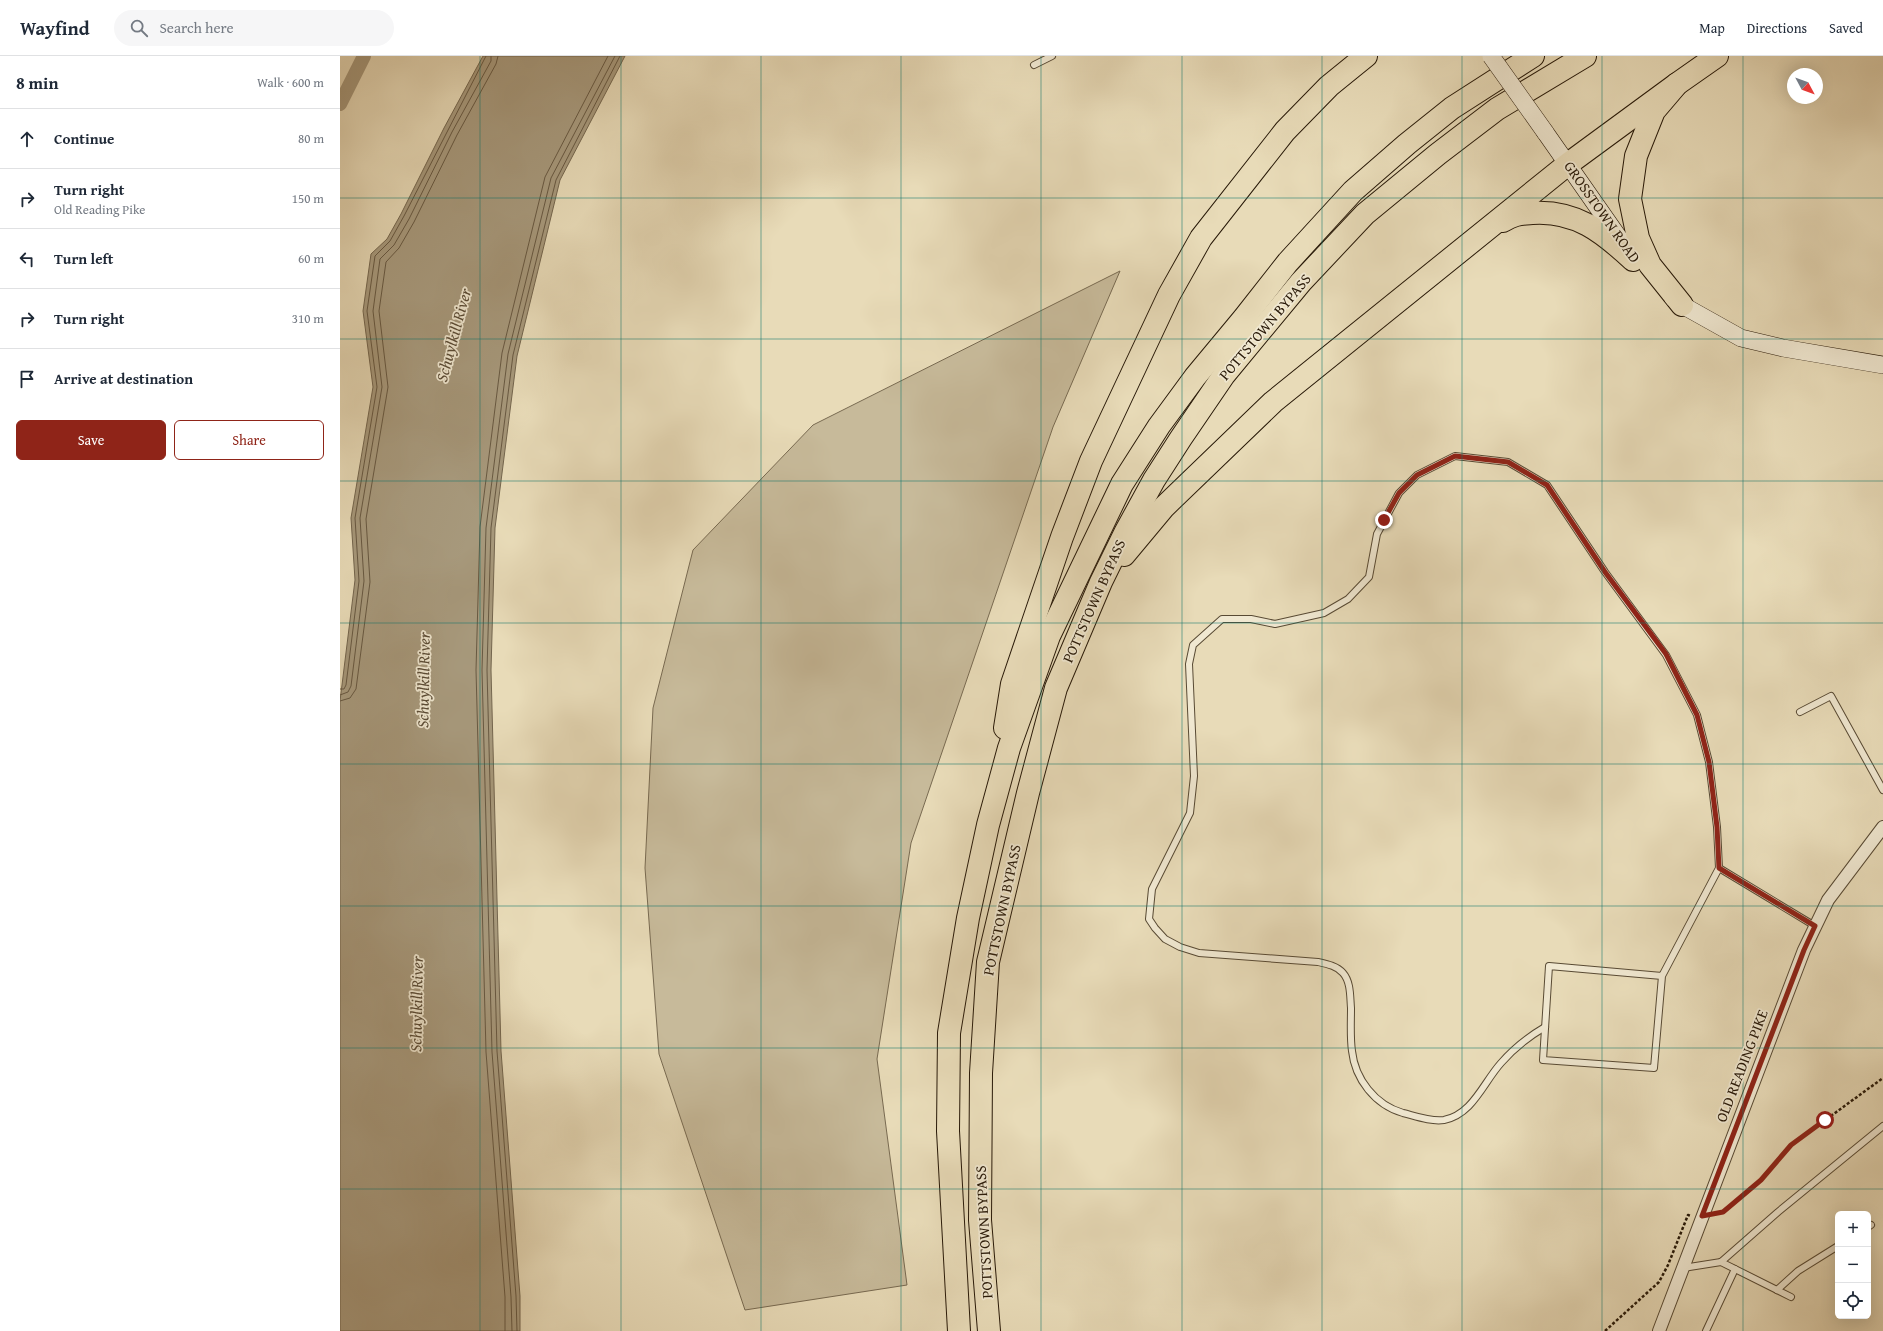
<!DOCTYPE html>
<meta charset="utf-8">
<style>
:root{--surface:#fff;--page:#f6f6f7;--text:#1f2937;--muted:#747a83;--line:#e0e1e3;--accent:#8f2418}
body{margin:0;font-family:"Gentium Book Plus",serif;background:var(--page);color:var(--text)}
.controls{position:absolute;right:12px;bottom:12px;display:grid;overflow:hidden;border-radius:6px;box-shadow:0 4px 16px #0002}
.controls button{width:36px;height:36px;display:grid;place-items:center;padding:0;border:0;border-bottom:1px solid var(--line);background:var(--surface);color:var(--text);font:20px sans-serif}
.compass{position:absolute;left:1447px;top:12px;width:36px;height:36px;border-radius:50%;background:var(--surface);box-shadow:0 4px 16px #0002;rotate:131deg}
.stop{position:absolute;width:12px;height:12px;margin:-9px;border:3px solid #8f2418;border-radius:50%;background:#fff}
.stop.end{background:#8f2418;border-color:#fff;box-shadow:0 1px 4px #0008}
.list{margin:0;padding:0;list-style:none}
h2{display:flex;justify-content:space-between;align-items:center;height:52px;margin:0;padding:0 16px;font-size:17px}
h2 small{font-size:13px;font-weight:400;color:var(--muted)}
.list li{display:grid;grid-template-columns:26px 1fr auto;gap:12px;align-items:center;box-sizing:border-box;height:60px;padding:0 16px;border-top:1px solid var(--line)}
.list b{display:block;font-size:15px;white-space:nowrap}
.list p{margin:0;font-size:13px;white-space:nowrap;color:var(--muted)}
.list em{font-size:13px;font-style:normal;color:var(--muted)}
.actions{display:flex;gap:8px;padding:12px 16px}
.actions a{flex:1;padding:9px 0;border:1px solid var(--accent);border-radius:6px;text-align:center;font-size:14px;color:var(--accent)}
.actions .main{background:var(--accent);color:#fff}
.icon{flex:none;width:22px;height:22px;fill:none;stroke:currentColor;stroke-width:2;stroke-linecap:round;stroke-linejoin:round}
.map{position:relative;flex:none;width:1543px;height:1275px;overflow:hidden}
header{display:flex;align-items:center;gap:24px;box-sizing:border-box;height:56px;padding:0 20px;background:var(--surface);border-bottom:1px solid var(--line)}
header strong{font-size:19px}
nav{display:flex;gap:22px;margin-inline-start:auto;font-size:14px}
.search{width:280px;height:36px;background:var(--page);display:flex;align-items:center;gap:10px;box-sizing:border-box;padding:0 14px;border-radius:22px;color:var(--muted);font-size:15px}
main{display:flex}
aside{flex:1;background:var(--surface)}
.map>svg:first-child{display:block}
</style>
<header>
<strong>Wayfind</strong>
<div class="search"><svg class="icon" aria-label="search" viewBox="0 0 24 24"><circle cx="10" cy="10" r="6"/><path d="M15 15l6 6"/></svg>Search here</div>
<nav><a>Map</a><a>Directions</a><a>Saved</a></nav>
</header>
<main>
<aside>
<h2>8 min<small>Walk · 600 m</small></h2>
<ul class="list">
<li><svg class="icon" aria-label="ahead" viewBox="0 0 24 24"><path d="M12 20V5M6 11l6-6 6 6"/></svg><div><b>Continue</b></div><em>80 m</em></li>
<li><svg class="icon" aria-label="right" viewBox="0 0 24 24"><path d="M7 20v-9h11M14 6l5 5-5 5"/></svg><div><b>Turn right</b><p>Old Reading Pike</p></div><em>150 m</em></li>
<li><svg class="icon" aria-label="left" viewBox="0 0 24 24"><path d="M17 20v-9H6M10 6l-5 5 5 5"/></svg><div><b>Turn left</b></div><em>60 m</em></li>
<li><svg class="icon" aria-label="right" viewBox="0 0 24 24"><path d="M7 20v-9h11M14 6l5 5-5 5"/></svg><div><b>Turn right</b></div><em>310 m</em></li>
<li><svg class="icon" aria-label="arrive" viewBox="0 0 24 24"><path d="M6 21V4h12l-3 4 3 4H6"/></svg><div><b>Arrive at destination</b></div></li>
</ul>
<div class="actions"><a class="main">Save</a><a>Share</a></div>
</aside>
<div class="map">
<svg width="1543" height="1275" viewBox="0 0 1543 1275">
<rect width="100%" height="100%" fill="#e8dbb8"/>
<filter id="stains"><feTurbulence type="fractalNoise" baseFrequency=".005" numOctaves="4"/><feColorMatrix values="0 0 0 0 .2 0 0 0 0 .09 0 0 0 0 .02 0 0 0 .5 -.17"/></filter>
<radialGradient id="worn" r=".72"><stop offset=".6" stop-color="#630" stop-opacity="0"/><stop offset="1" stop-color="#630" stop-opacity=".3"/></radialGradient>
<!-- green -->
<polygon fill="#c7ba9a" stroke="#786a51" points="780,215 713,371 571,787 537,1003 567,1229 405,1254 319,998 305,812 313,652 353,494 473,369"/>
<!-- water -->
<polygon fill="#a7997c" stroke="#74664e" points="143,0 285,0 220,124 177,300 155,472 151,614 161,995 180,1240 180,1275 0,1275 0,645 15,524 11,462 33,331 23,255 31,198 47,183 61,158 104,72"/>
<g fill="none" stroke-linecap="round" stroke-linejoin="round">
<!-- shore -->
<g stroke="#685942" stroke-width="1">
<polyline points="0,633 4,633 6,629 19,525 15,462 37,331 27,255 35,200 50,185 64,160 146,0"/>
<polyline points="0,639 8,636 11,630 24,525 20,462 42,331 33,255 40,203 54,189 69,163 112,76 151,5 151,0"/>
<polyline points="0,645 10,642 16,633 30,526 26,463 48,331 39,255 46,206 59,192 74,166 117,79 156,8 158,0"/>
<polyline points="165,1275 165,1241 146,996 136,614 140,471 162,297 205,121 268,0"/>
<polyline points="172,1275 171,1241 152,996 142,614 146,472 168,298 211,122 275,0"/>
<polyline points="177,1275 176,1240 157,995 147,614 151,472 173,299 216,124 280,0"/>
</g>
<!-- canal -->
<polyline stroke="#a7997c" stroke-width="14" points="0,48 24,0"/>
<defs>
<g id="lane">
<polyline points="694,9 712,0"/>
<polyline points="1460,656 1491,640 1543,734"/>
<polyline points="1322,920 1209,910 1203,1004 1314,1012 1322,920 1379,812"/>
<path d="M1205 971C1188 981 1174 992 1161 1007 1143 1027 1133 1058 1104 1064 1091 1066 1075 1060 1063 1057 1035 1049 1015 1023 1012 995 1010 981 1011 966 1011 952 1010 941 1011 926 1003 917 997 910 987 908 978 906L859 897 840 891 825 883 815 872 809 863 812 833 850 757 854 720 849 608 853 589 882 563H911L935 568 984 557 1008 543 1029 521 1037 478 1059 437 1077 419 1115 400 1168 406 1207 429 1265 516 1326 599 1357 659 1369 706 1377 771 1379 812 1475 870"/>
<polyline points="1528,1171 1531,1169"/>
<polyline points="1381,1206 1451,1241"/>
<polyline points="1343,1212 1381,1206 1438,1156 1543,1070"/>
<polyline points="1437,1234 1458,1215 1498,1190"/>
<polyline points="1366,1275 1395,1213"/>
</g>
<polyline id="street" points="1319,1275 1464,894 1488,844 1543,771"/>
<g id="secondary">
<polyline points="1205,76 1284,189"/>
<polyline points="1333,242 1342,249 1401,282 1443,292 1543,309"/>
</g>
<g id="highway">
<path d="M1163 165C1174 158 1180 158 1192 157 1236 154 1263 176 1293 204"/>
<polyline points="1342,249 1310,209 1298,182 1290,143 1296,100 1314,55 1337,28 1377,0"/>
<polyline points="784,499 824,451 933,346 1228,108 1337,28"/>
<polyline points="665,672 672,628 722,481 751,405 829,239 861,182 945,75 989,30 1026,0"/>
<polyline points="619,1275 608,1075 609,977 628,862 648,769 669,692 709,580 782,428 819,370 855,321 904,262 948,206 1013,135 1067,88 1112,52 1193,0"/>
<polyline points="649,1275 640,1164 641,1017 648,906 688,737 716,632 761,526 785,477 814,424 841,382 884,319 961,226 1025,158 1098,98 1157,53 1245,0"/>
</g>
</defs>
<!-- lane casing -->
<use href="#lane" stroke="#584a34" stroke-width="8"/>
<!-- street casing -->
<use href="#street" stroke="#584a34" stroke-width="14"/>
<!-- secondary casing -->
<use href="#secondary" stroke="#281908" stroke-width="18"/>
<!-- highway casing -->
<use href="#highway" stroke="#281908" stroke-width="24"/>
<!-- path -->
<g stroke="#281908" stroke-width="2.5" stroke-dasharray="3 2" stroke-linecap="butt">
<polyline points="1378,1157 1383,1156 1389,1151 1421,1124 1451,1089 1543,1022"/>
<polyline points="1265,1275 1319,1226 1328,1209 1348,1159 1351,1160"/>
</g>
<!-- lane -->
<use href="#lane" stroke="#f0e8d1" stroke-width="6"/>
<!-- street -->
<use href="#street" stroke="#f0e8d1" stroke-width="12"/>
<!-- secondary -->
<use href="#secondary" stroke="#f0e8d1" stroke-width="17"/>
<!-- highway -->
<use href="#highway" stroke="#e8dbb8" stroke-width="22"/>
<defs>
<polyline id="secondary-bridge" points="1151,0 1205,76"/>
</defs>
<!-- secondary-bridge casing -->
<use href="#secondary-bridge" stroke="#281908" stroke-width="18" stroke-linecap="butt"/>
<!-- secondary-bridge -->
<use href="#secondary-bridge" stroke="#f0e8d1" stroke-width="17"/>
</g>
<g fill="none" stroke-linecap="round" stroke-linejoin="round">
<!-- route -->
<polyline stroke="#8f2418" stroke-width="5" points="1044,464 1059,437 1077,419 1115,400 1168,406 1207,429 1265,516 1326,598 1357,659 1369,706 1377,771 1379,812 1475,870 1464,894 1362,1160 1383,1156 1389,1151 1421,1124 1451,1089 1485,1064"/>
</g>
<!-- grid -->
<path fill="none" stroke="#0f766e" stroke-width="1" stroke-opacity="0.55" d="M140 0V1275M281 0V1275M421 0V1275M561 0V1275M701 0V1275M842 0V1275M982 0V1275M1122 0V1275M1262 0V1275M1403 0V1275M0 142H1543M0 283H1543M0 425H1543M0 567H1543M0 708H1543M0 850H1543M0 992H1543M0 1133H1543"/>
<g text-anchor="middle" stroke-width="3.5" stroke-linejoin="round" paint-order="stroke">
<!-- street labels -->
<g font-size="15" fill="#281908" stroke="#f0e8d1">
<text transform="translate(1262 156) rotate(55)" y="5">GROSSTOWN ROAD</text>
<text transform="translate(925 271) rotate(-50)" y="5">POTTSTOWN BYPASS</text>
<text transform="translate(754 545) rotate(-66)" y="5">POTTSTOWN BYPASS</text>
<text transform="translate(662 854) rotate(-78)" y="5">POTTSTOWN BYPASS</text>
<text transform="translate(1402 1010) rotate(-69)" y="5">OLD READING PIKE</text>
<text transform="translate(644 1176) rotate(-93)" y="5">POTTSTOWN BYPASS</text>
</g>
<!-- water labels -->
<g font-size="16" font-style="italic" fill="#5b4c36" stroke="#f0e8d1">
<text transform="translate(113 279) rotate(-75)" y="6">Schuylkill River</text>
<text transform="translate(83 624) rotate(-89)" y="6">Schuylkill River</text>
<text transform="translate(76 948) rotate(-89)" y="6">Schuylkill River</text>
</g>
</g>
<rect width="100%" height="100%" filter="url(#stains)"/>
<rect width="100%" height="100%" fill="url(#worn)"/>
</svg>
<div class="controls">
<button>+</button>
<button>−</button>
<button><svg class="icon" aria-label="locate" viewBox="0 0 24 24"><circle cx="12" cy="12" r="6"/><path d="M12 2v4M12 18v4M2 12h4M18 12h4"/></svg></button>
</div>
<svg class="compass" viewBox="-18 -18 36 36"><path d="M0-13l5 13h-10z" fill="#e53935"/><path d="M0 13l5-13h-10z" fill="#747a83"/></svg>
<div class="stop" style="left:1485px;top:1064px"></div>
<div class="stop end" style="left:1044px;top:464px"></div>
</div>
</main>
